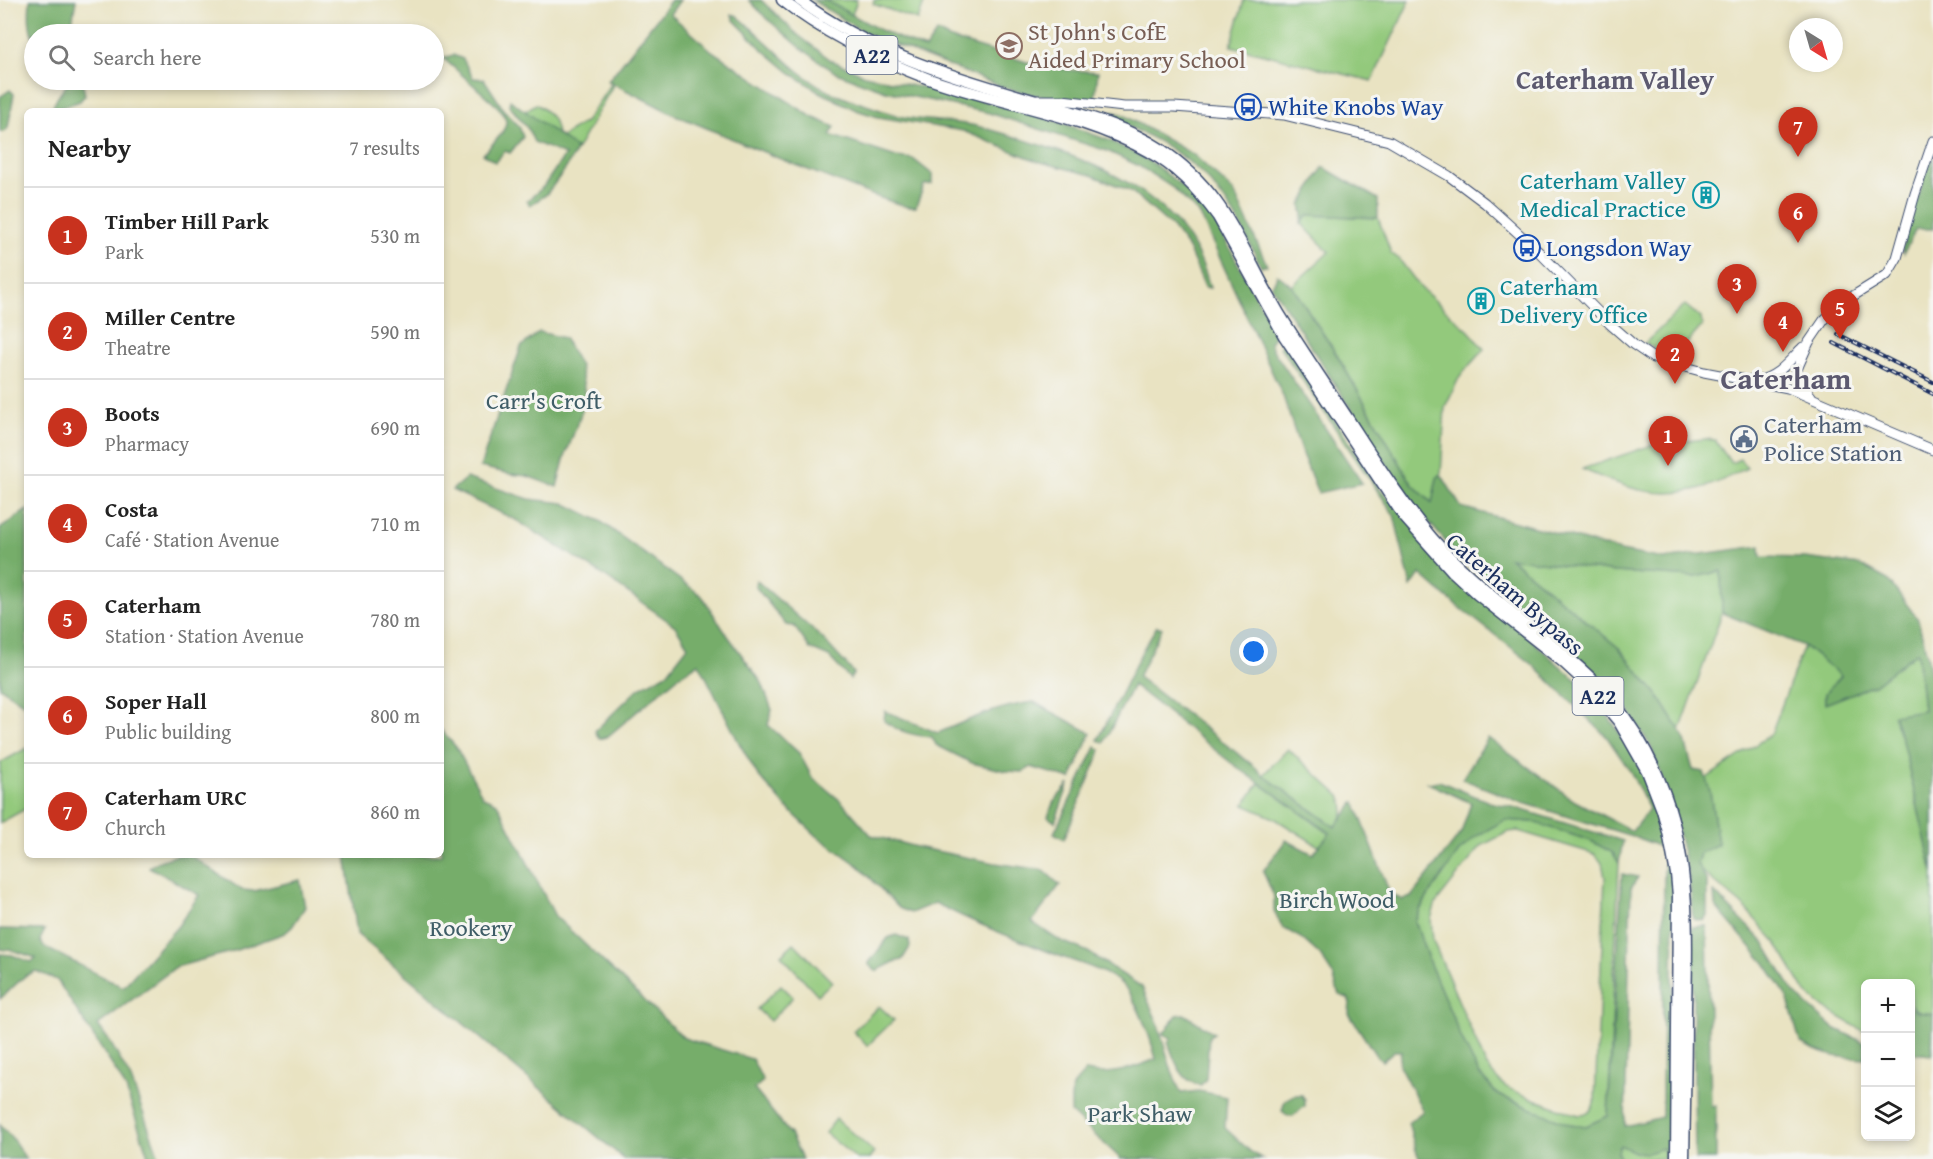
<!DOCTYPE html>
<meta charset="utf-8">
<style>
:root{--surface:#fff;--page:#f2f2f2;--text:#222;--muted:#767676;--line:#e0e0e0;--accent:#c8321e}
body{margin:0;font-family:"Gentium Book Plus",serif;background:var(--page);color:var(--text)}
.controls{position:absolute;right:18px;bottom:18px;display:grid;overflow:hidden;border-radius:9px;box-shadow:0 3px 9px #0003}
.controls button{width:54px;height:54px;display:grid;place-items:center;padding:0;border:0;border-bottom:2px solid var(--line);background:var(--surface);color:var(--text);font:30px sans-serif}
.compass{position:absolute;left:1789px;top:18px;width:54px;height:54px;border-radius:50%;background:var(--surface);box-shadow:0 3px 9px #0003;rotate:143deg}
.you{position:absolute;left:1254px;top:652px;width:21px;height:21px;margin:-15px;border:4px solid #fff;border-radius:50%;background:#1a73e8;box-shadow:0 0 0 9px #1a73e833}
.badge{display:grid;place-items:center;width:39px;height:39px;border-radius:50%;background:var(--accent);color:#fff;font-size:20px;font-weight:700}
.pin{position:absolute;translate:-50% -50px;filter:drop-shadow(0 2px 3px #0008)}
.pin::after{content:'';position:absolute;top:32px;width:21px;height:18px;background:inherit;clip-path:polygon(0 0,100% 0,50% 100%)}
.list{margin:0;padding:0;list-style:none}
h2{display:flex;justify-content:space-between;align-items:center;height:78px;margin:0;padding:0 24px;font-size:26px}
h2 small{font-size:20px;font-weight:400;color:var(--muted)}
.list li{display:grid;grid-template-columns:39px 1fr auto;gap:18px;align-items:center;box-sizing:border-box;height:96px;padding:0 24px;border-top:2px solid var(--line)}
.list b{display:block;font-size:22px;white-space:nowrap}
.list p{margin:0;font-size:20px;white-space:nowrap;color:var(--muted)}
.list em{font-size:20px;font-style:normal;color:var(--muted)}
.icon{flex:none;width:33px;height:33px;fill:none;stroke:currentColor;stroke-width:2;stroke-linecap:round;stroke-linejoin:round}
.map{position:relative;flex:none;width:1933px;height:1159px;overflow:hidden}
.search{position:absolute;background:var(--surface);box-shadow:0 3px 9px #0003;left:24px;top:24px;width:420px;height:66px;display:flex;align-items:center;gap:15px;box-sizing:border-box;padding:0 21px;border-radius:33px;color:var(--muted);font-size:22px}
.panel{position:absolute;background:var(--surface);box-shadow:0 3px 9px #0003;left:24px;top:108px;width:420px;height:750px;border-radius:9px}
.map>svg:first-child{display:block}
</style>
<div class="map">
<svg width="1933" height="1159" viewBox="0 0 1933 1159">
<rect width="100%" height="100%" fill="#f6f6f2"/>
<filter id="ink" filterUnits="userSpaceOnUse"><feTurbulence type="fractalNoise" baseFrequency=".0167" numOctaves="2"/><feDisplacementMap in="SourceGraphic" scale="12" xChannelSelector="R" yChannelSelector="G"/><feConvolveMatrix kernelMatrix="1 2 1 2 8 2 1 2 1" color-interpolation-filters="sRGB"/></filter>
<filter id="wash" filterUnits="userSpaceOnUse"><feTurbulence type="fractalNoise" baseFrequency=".008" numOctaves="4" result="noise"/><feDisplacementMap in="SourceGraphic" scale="24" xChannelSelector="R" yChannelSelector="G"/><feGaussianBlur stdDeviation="1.35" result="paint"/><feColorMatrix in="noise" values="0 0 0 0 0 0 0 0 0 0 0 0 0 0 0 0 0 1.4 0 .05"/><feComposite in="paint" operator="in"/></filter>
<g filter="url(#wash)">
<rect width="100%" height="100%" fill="#e9e3c2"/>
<!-- green -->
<g fill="#93c97b" stroke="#577c6c" stroke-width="1.5" fill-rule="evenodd">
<polygon points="825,0 857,0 852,15"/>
<polygon points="874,0 925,0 918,20 873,4"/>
<polygon points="1244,0 1410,0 1372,81 1231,46"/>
<polygon points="611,84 613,85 577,149 560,138 586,121"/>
<path d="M536 104C550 113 556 119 557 136L525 111Z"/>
<polygon points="1309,215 1378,218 1391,253 1399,259 1421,288 1469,331 1484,349 1460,376 1445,407 1441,474 1437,478 1432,503 1412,484 1335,352 1292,286 1329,252 1301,223"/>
<polygon points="1685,305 1701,318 1702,326 1674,358 1667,356 1645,343"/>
<path d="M1705 439 1715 440 1731 463 1740 459 1747 468C1734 474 1721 482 1708 486 1660 502 1625 488 1582 469L1655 444Z"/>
<polygon points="1509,557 1615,572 1696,577 1721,571 1722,613 1680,731 1659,697 1620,649"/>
<polygon points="1804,646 1841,676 1825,693 1825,704 1874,685 1917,651 1923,710 1894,716 1903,744 1933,872 1933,1014 1917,1012 1911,1006 1910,984 1866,984 1865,1032 1824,1008 1806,993 1775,941 1741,904 1701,871 1697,864 1700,852 1718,843 1710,792 1704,780 1771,734"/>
<polygon points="27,748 27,808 0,823 0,763"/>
<path d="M1288 749 1340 796C1347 808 1343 817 1336 827L1263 775Z"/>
<polygon points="1259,783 1330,834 1320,847 1274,818 1244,805"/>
<path d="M1505 820 1533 822 1591 841 1613 853 1619 863 1608 1116 1586 1126 1569 1124 1498 1095 1479 1074 1464 1044 1429 962 1415 921C1425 898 1455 851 1475 836 1484 830 1495 825 1505 820ZM1518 831 1595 854 1602 863 1605 877 1595 1100C1593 1108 1590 1115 1580 1115 1572 1114 1511 1091 1505 1086 1497 1081 1492 1073 1486 1065L1433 941 1431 919 1436 903 1481 846 1508 832Z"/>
<polygon points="794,943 832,982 818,995 781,955"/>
<polygon points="781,985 793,997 770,1021 757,1009"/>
<polygon points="879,1006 894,1020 867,1046 853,1031"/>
<polygon points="836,1119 874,1152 869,1159 857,1159 825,1133"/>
<polygon points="1620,1145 1625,1146 1635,1152 1664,1148 1664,1159 1620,1159 1617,1153"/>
</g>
<!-- forest -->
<g fill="#76ad6b" stroke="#486e64" stroke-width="1.5">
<path d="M30 0H76L72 23 61 34H34V39C28 27 29 13 30 0Z"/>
<polygon points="671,0 680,0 670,14 712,51 812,117 835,127 830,135 896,157 913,159 932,174 932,184 924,185 916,207 907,207 872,195 783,160 673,114 608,81"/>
<polygon points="749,0 761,0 798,35 831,60 865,75 913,86 942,89 1062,123 1111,141 1154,164 1188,191 1212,216 1276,333 1270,343 1273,350 1362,483 1318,493 1302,454 1283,396 1200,215 1173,188 1139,166 1107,151 989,113 886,91 836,73 801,48 765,17"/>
<polygon points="812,0 825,0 880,30 925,49 937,32 948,38 1033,64 1070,70 1098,72 1095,98 1091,102 1034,95 1005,88 865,33"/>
<path d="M732 15H736C769 41 796 77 835 94 843 98 852 100 861 103 875 108 889 114 904 117 926 121 949 121 972 125 994 130 1016 137 1037 144 1113 168 1190 204 1210 288L1205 287 1188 248 1172 227 1131 191 1091 175 1037 161 963 131 878 117 856 110 820 92 792 74 761 48 734 20Z"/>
<path d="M453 55 463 59 473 78 484 79 504 110 519 126 523 137 510 153 505 151 495 162 483 154C490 146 507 132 506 120 505 116 501 111 498 107L443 58Z"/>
<polygon points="71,80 82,80 85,95 80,101 51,111 58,96"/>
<polygon points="10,90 14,94 8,128 4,132 0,132 0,97"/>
<polygon points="510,100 577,149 566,168 546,195 530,205 527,201 543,187 565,155 534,142 528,129 509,105"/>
<path d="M1113 112 1122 114 1194 155 1234 192 1267 265 1261 267C1225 186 1189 146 1103 117Z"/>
<polygon points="1933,156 1933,229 1916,229 1904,253 1902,248 1929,163"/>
<polygon points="1323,167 1378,199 1378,218 1309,215 1301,223 1303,215 1301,205"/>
<polygon points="1277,274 1292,286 1335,352 1412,484 1432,503 1437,478 1441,474 1461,507 1621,551 1664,559 1760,546 1761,557 1805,558 1860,565 1888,580 1918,619 1929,663 1933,693 1933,872 1903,744 1893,715 1923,710 1917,652 1874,685 1825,704 1825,693 1841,676 1804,646 1722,613 1721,571 1696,577 1615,572 1510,558 1620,649 1659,697 1684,737 1693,770 1704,772 1710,792 1718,844 1700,853 1697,864 1707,881 1707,916 1704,921 1693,919 1689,879 1670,799 1651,747 1621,698 1566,646 1461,559 1411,502 1271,285 1275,281"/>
<polygon points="539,332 564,338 580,366 586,400 564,460 557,487 527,476 510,474 480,467 521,347"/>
<polygon points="1283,340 1380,489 1541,649 1583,686 1611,720 1632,752 1652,791 1668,850 1635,837 1520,802 1462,779 1488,738 1575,801 1632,831 1649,809 1630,771 1607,737 1531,663 1445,596 1420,574 1411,587 1394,515 1280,347"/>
<path d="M466 478 529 499 564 503 600 521 702 596 723 629 762 683 772 710 768 725 799 753 812 777 842 802 871 835 916 847 995 863 1043 870 1060 885 1032 922 1057 939 1088 952 1142 987 1157 1021 1172 1072 1181 1093 1199 1091 1227 1097 1225 1128 1251 1152 1263 1159H1121L1071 1113C1071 1090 1069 1087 1086 1071 1110 1077 1134 1068 1156 1059 1151 1039 1135 992 1118 981 1100 968 1074 962 1054 954 1013 938 974 923 935 903L911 913 899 908 859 866 817 836 786 807 757 774 739 743 699 663 679 676 607 737 599 739 595 731 639 688 667 673 688 646 675 626 600 573 516 520 452 490Z"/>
<polygon points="27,510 27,706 0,687 0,529"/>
<polygon points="756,580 823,639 854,673 850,679 829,657 810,649 794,626 786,625 755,586"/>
<path d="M1157 626 1162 628 1138 677 1254 766 1263 775 1335 827 1355 802 1390 894 1403 900 1411 897 1461 833 1471 803 1428 783 1439 781 1489 802 1513 807 1623 841 1619 863 1613 853 1591 841 1533 822 1505 820 1475 837 1459 852 1422 905 1415 921 1429 962 1464 1044 1479 1074 1498 1095 1569 1124 1586 1126 1608 1116 1622 874 1638 877 1631 888 1625 1126 1662 1117 1664 856 1671 864 1674 913 1670 1159H1664V1148L1647 1153 1635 1152 1620 1145 1618 1153 1620 1159H1420C1414 1151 1412 1133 1408 1123L1423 1111 1399 1065 1401 1051H1394L1382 1061 1377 1057 1349 1014 1350 1002 1348 998 1339 995 1333 975 1320 955 1301 938 1283 928 1274 911V897L1263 871 1286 840 1313 854 1330 833 1230 762 1133 685 1104 743 1098 740 1143 649Z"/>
<path d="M1034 702 1091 733 1071 779 1031 767 1023 772 1006 771 972 763 936 745 932 737C915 736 897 731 884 721L885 711 938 733C969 719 1000 706 1034 702Z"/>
<polygon points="441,730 456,747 483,797 497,803 555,916 684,1038 752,1059 763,1081 754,1089 790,1134 802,1159 624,1159 357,934 346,855 441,855"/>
<polygon points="1096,747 1101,750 1064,839 1054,833"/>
<polygon points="1069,784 1055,822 1048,817 1053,803"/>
<polygon points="178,855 190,855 242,890 254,891 300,880 305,907 292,927 285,933 231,952 176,967 98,1025 110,1042 131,1079 160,1159 149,1159 126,1089 117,1073 57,980 36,971 25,976 0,999 0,954 12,955 31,962 36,958 15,951 0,949 0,929 45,930 40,940 44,947 123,987 178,926 199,895 149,867 159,861"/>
<path d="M1714 892 1765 944 1794 993 1832 1027 1865 1043V1059C1839 1058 1823 1056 1800 1042L1787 996 1765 963 1715 906Z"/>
<polygon points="1707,926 1711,1106 1716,1105 1716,1159 1695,1159 1692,927"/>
<polygon points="896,935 909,940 910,947 902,960 894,962 876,971 868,964 888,938"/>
<polygon points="1911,1006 1917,1012 1933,1014 1932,1055 1911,1053"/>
<path d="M1184 1014 1214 1033 1209 1036 1206 1079 1201 1085C1181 1083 1174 1059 1168 1042L1171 1038 1163 1034 1177 1015Z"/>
<polygon points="1294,1095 1302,1095 1305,1100 1305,1106 1293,1116 1287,1115 1282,1111 1285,1100"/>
<polygon points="0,1125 12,1138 26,1159 0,1159"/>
</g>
</g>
<g filter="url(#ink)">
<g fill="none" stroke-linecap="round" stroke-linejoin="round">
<defs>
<g id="major">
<polyline points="1038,100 1062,100 1124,107 1174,107 1284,115 1389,141 1449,176 1485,203 1539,252 1610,324 1634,345 1653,358 1704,372 1788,388 1933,450"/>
<polyline points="1794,376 1809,342 1824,320 1845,301 1887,275 1897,258 1915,194 1933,141"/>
<polyline points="1795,377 1811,396"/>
<path d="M1757 381C1779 376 1788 362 1803 347"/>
</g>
<g id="highway">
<path d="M782 0C826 35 877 59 929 79 1001 105 1082 114 1149 152 1177 167 1200 192 1218 217L1284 336 1404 517 1452 571 1478 595 1563 662 1587 684 1619 722 1647 771 1662 810 1668 832 1676 874 1678 896 1676 1159"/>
<path d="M799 0C869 52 950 76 1033 100 1074 113 1123 124 1159 148 1229 194 1239 247 1279 313 1302 350 1326 385 1349 420 1375 460 1401 501 1432 538 1479 592 1542 630 1593 680 1625 711 1650 752 1665 794 1690 863 1688 935 1686 1007 1686 1058 1685 1108 1684 1159"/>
</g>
</defs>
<!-- major casing -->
<use href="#major" stroke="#3a4a6d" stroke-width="11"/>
<!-- highway casing -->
<use href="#highway" stroke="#3a4a6d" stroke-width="13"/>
<!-- major -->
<use href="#major" stroke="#fff" stroke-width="9"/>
<!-- highway -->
<use href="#highway" stroke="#fff" stroke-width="10"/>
<defs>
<g id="rail">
<polyline points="1838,334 1933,382"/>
<polyline points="1834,343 1933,394"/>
</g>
</defs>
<!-- rail casing -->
<use href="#rail" stroke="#1b2f5e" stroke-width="4"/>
<!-- rail -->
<use href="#rail" stroke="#f6f6f2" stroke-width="1.5" stroke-dasharray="4.5" stroke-linecap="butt"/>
</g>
</g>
<!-- icons -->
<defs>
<symbol id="school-ring" viewBox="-11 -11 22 22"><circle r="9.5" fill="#f6f6f2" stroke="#8d6e63" stroke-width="1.5"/><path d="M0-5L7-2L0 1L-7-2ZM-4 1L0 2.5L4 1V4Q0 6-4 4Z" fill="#8d6e63"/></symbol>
<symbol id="bus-ring" viewBox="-11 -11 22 22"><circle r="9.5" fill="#f6f6f2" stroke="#1a4fb4" stroke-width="1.5"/><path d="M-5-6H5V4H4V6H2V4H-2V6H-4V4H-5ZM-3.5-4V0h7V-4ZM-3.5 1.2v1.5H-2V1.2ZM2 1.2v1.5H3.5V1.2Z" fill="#1a4fb4"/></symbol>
<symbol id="building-ring" viewBox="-11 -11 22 22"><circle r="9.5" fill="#f6f6f2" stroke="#0f9aa8" stroke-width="1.5"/><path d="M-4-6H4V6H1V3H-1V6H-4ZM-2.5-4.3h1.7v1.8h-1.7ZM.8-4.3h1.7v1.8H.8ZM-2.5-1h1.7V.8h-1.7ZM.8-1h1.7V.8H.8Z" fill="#0f9aa8"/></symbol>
<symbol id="civic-ring" viewBox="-11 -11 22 22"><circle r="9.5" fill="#f6f6f2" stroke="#5c6f8a" stroke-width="1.5"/><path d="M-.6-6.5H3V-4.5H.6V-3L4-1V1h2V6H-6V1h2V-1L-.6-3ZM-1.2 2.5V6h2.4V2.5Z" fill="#5c6f8a"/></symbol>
</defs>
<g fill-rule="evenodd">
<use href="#school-ring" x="994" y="31" width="30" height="30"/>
<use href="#bus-ring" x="1233" y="92" width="30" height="30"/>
<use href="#building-ring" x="1691" y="180" width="30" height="30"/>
<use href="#bus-ring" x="1512" y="233" width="30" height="30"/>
<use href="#building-ring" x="1466" y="286" width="30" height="30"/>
<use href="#civic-ring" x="1729" y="424" width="30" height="30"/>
</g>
<g text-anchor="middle" stroke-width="6" stroke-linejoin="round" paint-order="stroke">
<!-- shield labels -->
<g fill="#f6f6f2" stroke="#5d6b8a" stroke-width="1.5">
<rect x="846.5" y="36" width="51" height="38" rx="4.5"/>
<rect x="1572.5" y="677" width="51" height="38" rx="4.5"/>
</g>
<g font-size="22" font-weight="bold" fill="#1b2f5e">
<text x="872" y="63">A22</text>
<text x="1598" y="704">A22</text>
</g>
<!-- education labels -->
<g font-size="24" fill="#785e54" stroke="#f6f6f2" text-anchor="start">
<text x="1028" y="40">St John's CofE<tspan x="1028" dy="28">Aided Primary School</tspan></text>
</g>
<!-- transit labels -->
<g font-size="24" fill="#164399" stroke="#f6f6f2" text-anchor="start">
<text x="1268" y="115">White Knobs Way</text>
<text x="1546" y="256">Longsdon Way</text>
</g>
<!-- culture labels -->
<g font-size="24" fill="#0d838f" stroke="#f6f6f2" text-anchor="end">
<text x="1686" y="189">Caterham Valley<tspan x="1686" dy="28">Medical Practice</tspan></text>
<text x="1500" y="295" text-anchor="start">Caterham<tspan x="1500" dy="28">Delivery Office</tspan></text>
</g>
<!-- park labels -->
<g font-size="24" fill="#3f5d67" stroke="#f6f6f2">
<text x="544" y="409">Carr's Croft</text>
<text x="1337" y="908">Birch Wood</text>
<text x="471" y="936">Rookery</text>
<text x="1140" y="1122">Park Shaw</text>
</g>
<!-- service labels -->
<g font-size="24" fill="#4e5e75" stroke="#f6f6f2" text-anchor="start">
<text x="1764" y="433">Caterham<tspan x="1764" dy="28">Police Station</tspan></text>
</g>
<!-- street labels -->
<g font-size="24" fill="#1b2f5e" stroke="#f6f6f2">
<text transform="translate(1515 594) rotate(41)" y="8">Caterham Bypass</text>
</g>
<!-- quarter labels -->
<g font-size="27" font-weight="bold" fill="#5c596f" stroke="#f6f6f2">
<text x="1615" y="89">Caterham Valley</text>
</g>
<!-- district labels -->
<g font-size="30" font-weight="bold" fill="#5c596f" stroke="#f6f6f2">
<text x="1786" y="389">Caterham</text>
</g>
</g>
</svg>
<div class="controls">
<button>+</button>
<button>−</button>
<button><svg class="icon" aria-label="layers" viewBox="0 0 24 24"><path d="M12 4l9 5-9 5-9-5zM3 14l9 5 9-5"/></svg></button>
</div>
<svg class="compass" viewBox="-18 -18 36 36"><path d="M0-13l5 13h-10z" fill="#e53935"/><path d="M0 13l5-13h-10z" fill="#767676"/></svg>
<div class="you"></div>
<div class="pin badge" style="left:1668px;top:466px">1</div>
<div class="pin badge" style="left:1675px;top:384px">2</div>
<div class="pin badge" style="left:1737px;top:314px">3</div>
<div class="pin badge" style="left:1783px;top:352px">4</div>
<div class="pin badge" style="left:1840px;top:339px">5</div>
<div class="pin badge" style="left:1798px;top:243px">6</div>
<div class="pin badge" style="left:1798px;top:157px">7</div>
<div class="search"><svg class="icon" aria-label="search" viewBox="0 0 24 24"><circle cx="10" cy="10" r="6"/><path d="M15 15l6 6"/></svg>Search here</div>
<section class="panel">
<h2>Nearby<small>7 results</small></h2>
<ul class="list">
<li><span class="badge">1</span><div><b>Timber Hill Park</b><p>Park</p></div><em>530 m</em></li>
<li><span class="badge">2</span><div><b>Miller Centre</b><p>Theatre</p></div><em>590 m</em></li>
<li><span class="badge">3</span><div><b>Boots</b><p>Pharmacy</p></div><em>690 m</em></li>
<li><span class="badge">4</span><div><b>Costa</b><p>Café · Station Avenue</p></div><em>710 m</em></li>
<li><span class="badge">5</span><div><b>Caterham</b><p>Station · Station Avenue</p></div><em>780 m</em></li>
<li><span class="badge">6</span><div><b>Soper Hall</b><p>Public building</p></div><em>800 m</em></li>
<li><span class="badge">7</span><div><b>Caterham URC</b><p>Church</p></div><em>860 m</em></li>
</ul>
</section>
</div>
